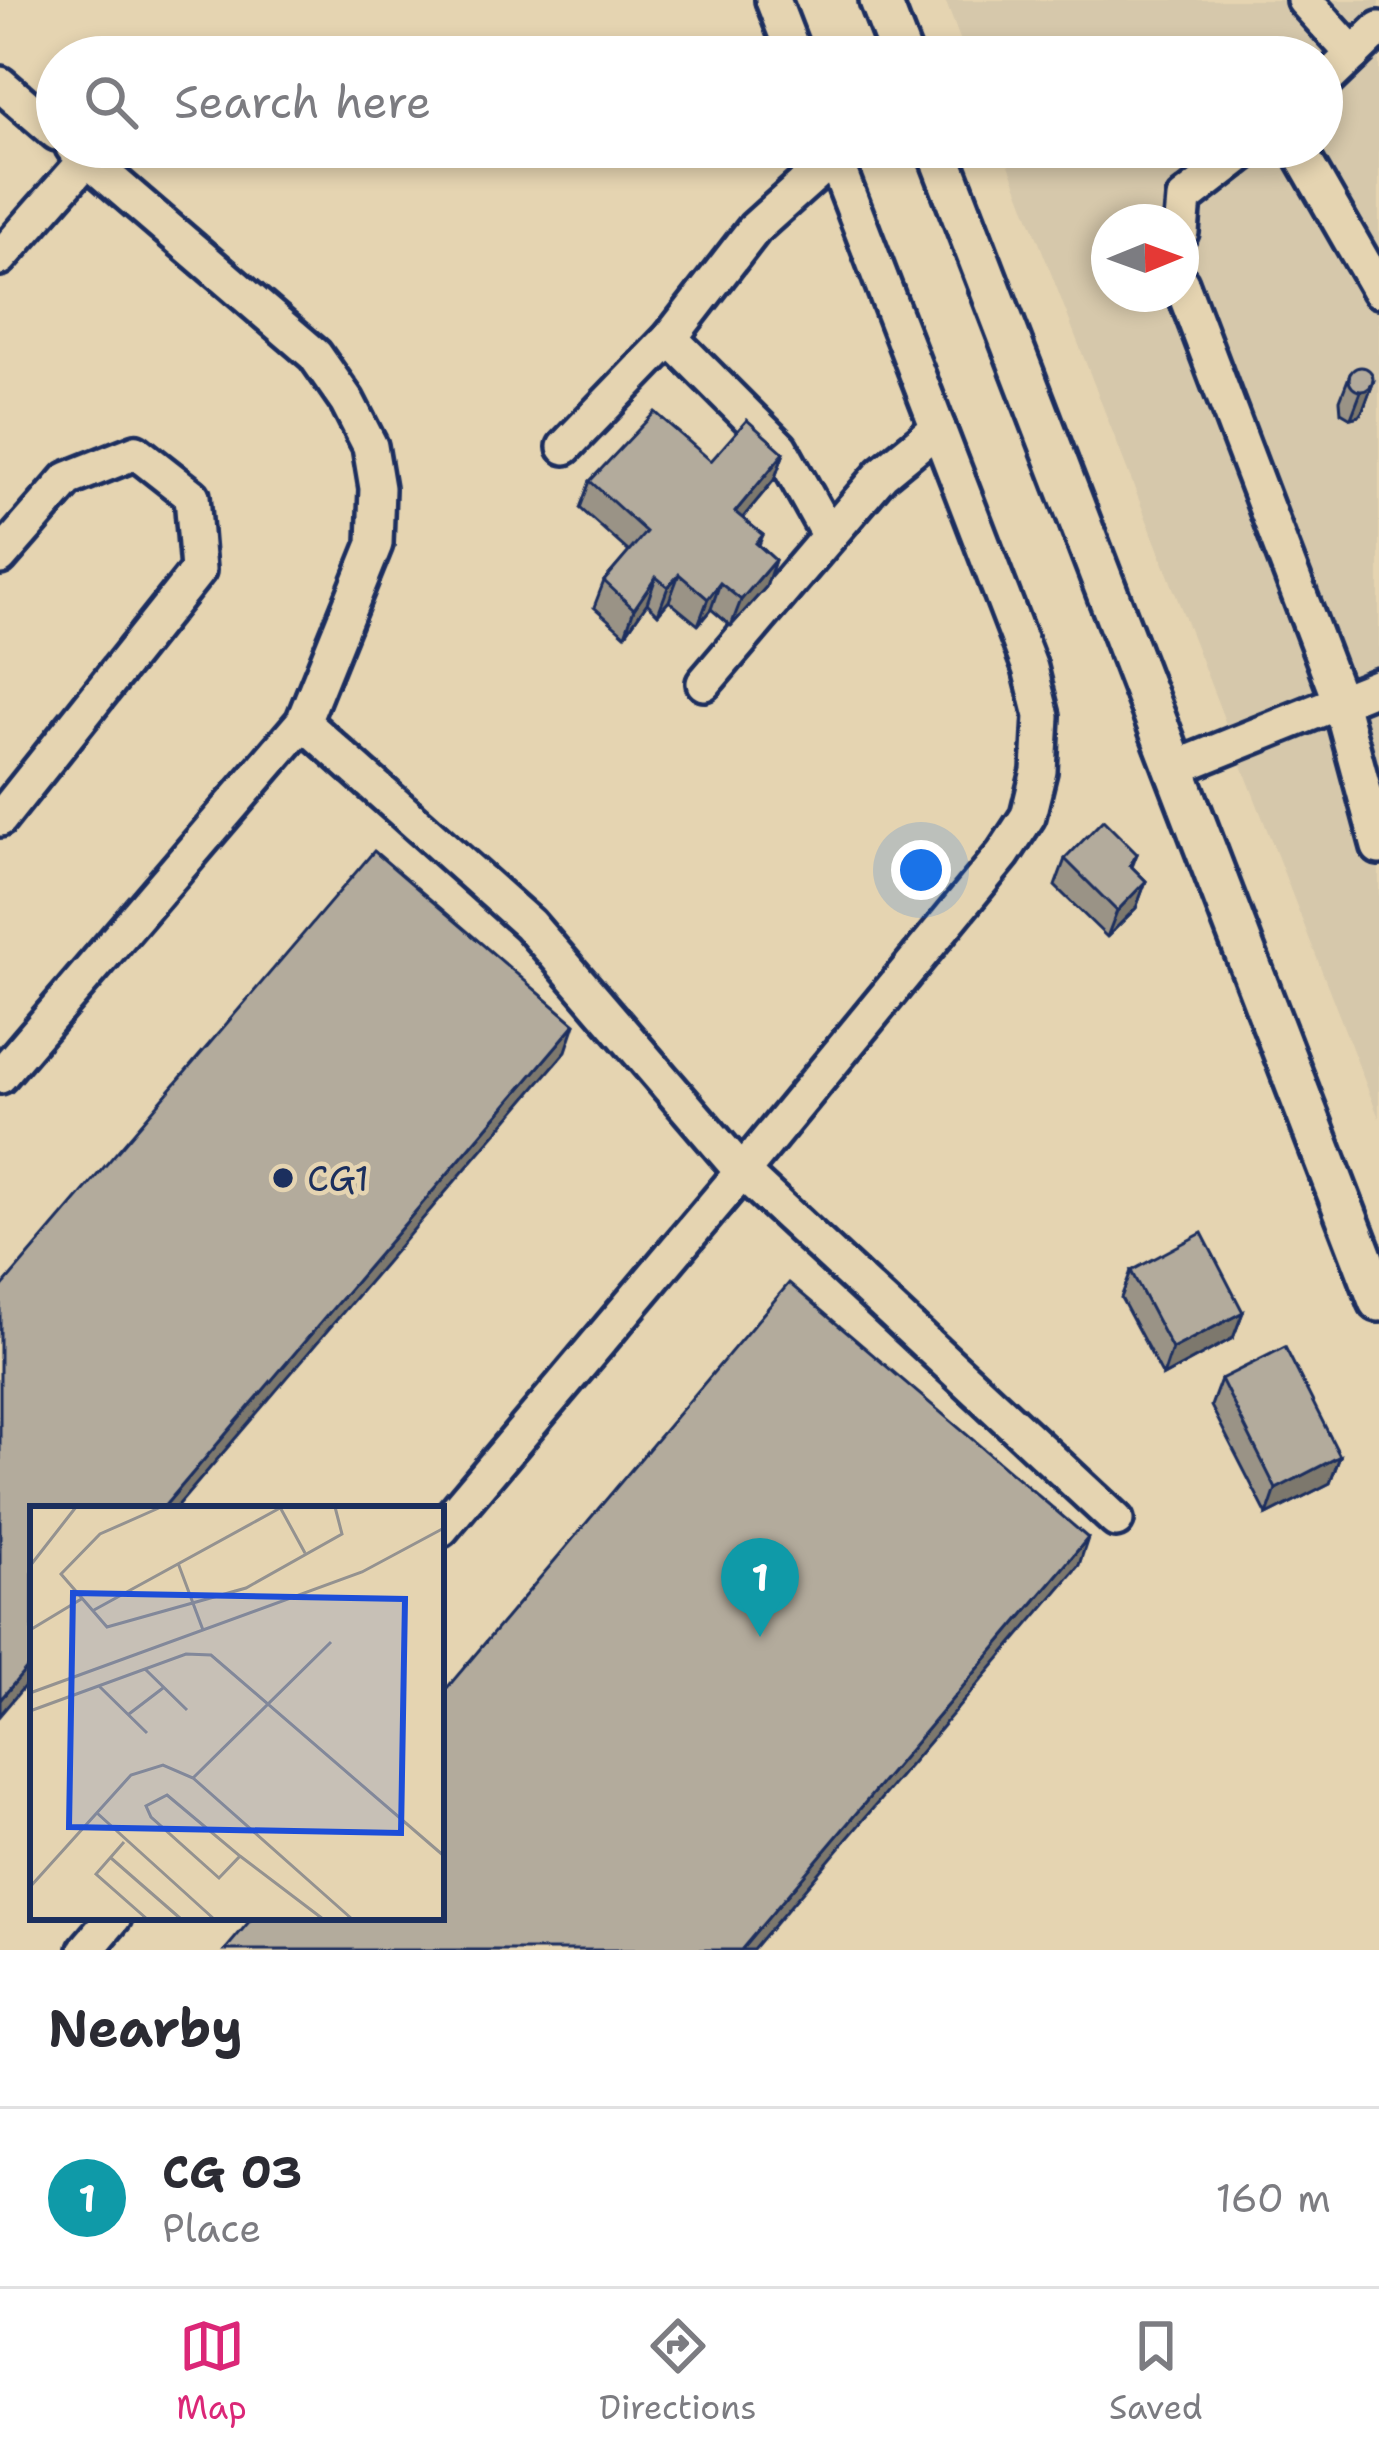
<!DOCTYPE html>
<style>
:root{--surface:#fff;--page:#f7f7f7;--text:#2b2b33;--muted:#7c7c81;--line:#e1e1e2;--accent:#db2777}
body{margin:0;font-family:"Shantell Sans",sans-serif;background:var(--page);color:var(--text)}
.compass{position:absolute;left:1091px;top:204px;width:108px;height:108px;border-radius:50%;background:var(--surface);box-shadow:0 6px 18px #0003;rotate:89deg}
.you{position:absolute;left:921px;top:870px;width:42px;height:42px;margin:-30px;border:9px solid #fff;border-radius:50%;background:#1a73e8;box-shadow:0 0 0 18px #1a73e833}
.badge{display:grid;place-items:center;width:78px;height:78px;border-radius:50%;background:var(--accent);color:#fff;font-size:39px;font-weight:700}
.pin{position:absolute;translate:-50% -99px;filter:drop-shadow(0 3px 6px #0008)}
.pin::after{content:'';position:absolute;top:63px;width:42px;height:36px;background:inherit;clip-path:polygon(0 0,100% 0,50% 100%)}
.list{margin:0;padding:0;list-style:none}
h2{display:flex;justify-content:space-between;align-items:center;height:156px;margin:0;padding:0 48px;font-size:51px}
h2 small{font-size:39px;font-weight:400;color:var(--muted)}
.list li{display:grid;grid-template-columns:78px 1fr auto;gap:36px;align-items:center;box-sizing:border-box;height:180px;padding:0 48px;border-top:3px solid var(--line)}
.list b{display:block;font-size:45px;white-space:nowrap}
.list p{margin:0;font-size:39px;white-space:nowrap;color:var(--muted)}
.list em{font-size:39px;font-style:normal;color:var(--muted)}
.icon{flex:none;width:66px;height:66px;fill:none;stroke:currentColor;stroke-width:2;stroke-linecap:round;stroke-linejoin:round}
.map{position:relative;flex:none;width:1379px;height:1950px;overflow:hidden}
.search{position:absolute;background:var(--surface);box-shadow:0 6px 18px #0003;left:36px;right:36px;top:36px;height:132px;display:flex;align-items:center;gap:30px;box-sizing:border-box;padding:0 42px;border-radius:66px;color:var(--muted);font-size:45px}
.sheet{height:336px;background:var(--surface)}
nav{display:flex;justify-content:space-around;align-items:center;box-sizing:border-box;height:168px;border-top:3px solid var(--line);background:var(--surface);font-size:33px;color:var(--muted)}
nav a{display:grid;justify-items:center;gap:6px}
nav .on{color:var(--accent)}
.map>svg:first-child{display:block}
</style>
<div class="map">
<svg width="1379" height="1950" viewBox="0 0 1379 1950">
<rect width="100%" height="100%" fill="#e5d4b1"/>
<filter id="ink" filterUnits="userSpaceOnUse"><feTurbulence type="fractalNoise" baseFrequency=".00833" numOctaves="2"/><feDisplacementMap in="SourceGraphic" scale="24" xChannelSelector="R" yChannelSelector="G"/><feConvolveMatrix kernelMatrix="1 2 1 2 8 2 1 2 1" color-interpolation-filters="sRGB"/></filter>
<g filter="url(#ink)">
<!-- built -->
<path fill="#d6c8ab" fill-rule="evenodd" d="M945 0H1379V1118L1002 147H1322V57H967ZM1109 222H1181V294H1109Z"/>
<g fill="none" stroke-linecap="round" stroke-linejoin="round">
<defs>
<g id="minor">
<polyline points="773,0 795,57"/>
<polyline points="1304,0 1353,54"/>
<polyline points="0,84 57,133"/>
<polyline points="1322,84 1379,29"/>
<polyline points="1297,147 1379,290"/>
<polyline points="1181,232 1184,199 1251,147"/>
<polyline points="0,258 87,159"/>
<polyline points="1181,283 1340,702 1379,847"/>
<polyline points="670,338 780,448 829,536"/>
<polyline points="565,447 670,338 755,228 834,157"/>
<polyline points="0,557 68,479 136,452 192,496 198,570 0,819"/>
<polyline points="704,683 882,474 938,428"/>
<polyline points="303,722 529,924 742,1172 1116,1520"/>
<polyline points="1173,769 1379,686"/>
<polyline points="0,1076 303,722 375,544 377,488 370,446 347,401 315,355 73,147"/>
<polyline points="441,1529 742,1172 1003,854 1028,816 1039,771 1042,716 1030,668 830,147"/>
<polyline points="86,1950 114,1917"/>
</g>
<g id="major">
<polyline points="880,0 902,57"/>
<polyline points="936,147 1379,1301"/>
</g>
</defs>
<!-- minor casing -->
<use href="#minor" stroke="#1b2f5e" stroke-width="42"/>
<!-- major casing -->
<use href="#major" stroke="#1b2f5e" stroke-width="48"/>
<!-- minor -->
<use href="#minor" stroke="#e5d4b1" stroke-width="33"/>
<!-- major -->
<use href="#major" stroke="#e5d4b1" stroke-width="39"/>
</g>
<!-- wall -->
<g fill="#9a9386" stroke="#1b2f5e" stroke-width="3">
<polygon points="1350,374 1373,383 1363,410 1359,416 1351,418 1341,412 1340,400"/>
<polygon points="784,453 774,480 742,518 763,535 759,545 775,560 766,587 731,626 711,609 698,625 669,601 658,614 647,603 625,635 594,607 604,581 629,552 580,508 590,481 711,461"/>
<polygon points="1137,854 1132,867 1146,881 1136,908 1107,937 1055,886 1065,859"/>
<polygon points="1131,1271 1243,1312 1233,1338 1163,1376 1121,1298"/>
<polygon points="1221,1379 1340,1456 1330,1483 1267,1515 1211,1406"/>
</g>
<!-- shaded-wall -->
<g fill="#7d786d" stroke="#1b2f5e" stroke-width="3">
<polygon points="1373,383 1363,410 1359,416 1351,418 1361,392"/>
<polygon points="784,453 774,480 726,538 735,512"/>
<polygon points="775,560 766,587 731,626 741,600"/>
<polygon points="679,574 669,601 658,614 668,587"/>
<polygon points="656,577 647,603 625,635 634,609"/>
<polygon points="720,583 711,609 698,625 708,599"/>
<polygon points="1146,881 1136,908 1107,937 1117,911"/>
<polygon points="575,1024 566,1051 175,1509 162,1509"/>
<polygon points="1243,1312 1233,1338 1163,1376 1172,1349"/>
<polygon points="1340,1456 1330,1483 1267,1515 1276,1489"/>
<polygon points="1088,1538 1079,1565 753,1950 741,1950"/>
<polygon points="33,1661 33,1676 0,1715 0,1700"/>
</g>
<!-- building -->
<g fill="#b3ab9c" stroke="#1b2f5e" stroke-width="3">
<circle cx="1361" cy="379" r="12"/>
<polygon points="655,412 711,461 747,420 784,453 735,512 763,535 756,543 775,560 741,600 720,583 708,599 679,574 668,587 656,577 634,609 604,581 646,532 590,481"/>
<polygon points="1103,820 1137,854 1130,865 1146,881 1117,911 1065,859"/>
<polygon points="374,851 575,1024 162,1509 33,1509 33,1661 0,1700 0,1289"/>
<polygon points="1202,1233 1243,1312 1172,1349 1131,1271"/>
<polygon points="789,1283 1088,1538 741,1950 225,1950 253,1917 441,1917 441,1695"/>
<polygon points="1285,1347 1340,1456 1276,1489 1221,1379"/>
</g>
</g>
<!-- markers -->
<circle fill="#1b2f5e" stroke="#e5d4b1" stroke-width="4.5" cx="283" cy="1178" r="12"/>
<g text-anchor="middle" stroke-width="9" stroke-linejoin="round" paint-order="stroke">
<!-- poi labels -->
<g font-size="36" fill="#1b2f5e" stroke="#e5d4b1" text-anchor="start">
<text x="307" y="1191">CG1</text>
</g>
</g>
<!-- overview -->
<g transform="translate(30 1506)">
<rect width="414" height="414" fill="#e5d4b1"/>
<path fill="none" stroke="#949290" stroke-width="3" d="M131 1 70 28 31 68 77 121 216 82 312 28 305 1M251 3 275 47M148 57 173 124M0 60 46 1M64 104 250 2M0 124 53 92M115 163 157 204M69 180 117 227M0 187 332 66 414 22M0 205 156 148 181 149 414 350M99 208 133 182M163 272 301 136M137 289 210 350 189 372 121 311 116 300ZM67 307 184 413M94 336 66 368 117 413M210 350 293 413M81 352 151 413M0 381 101 269 133 259 163 272 322 413"/>
<path fill="#1d4ed8" fill-opacity="0.15" stroke="#1d4ed8" stroke-width="6" d="M43 87 375 93 371 327 39 321Z"/>
<rect width="414" height="414" fill="none" stroke="#1b2f5e" stroke-width="6"/>
</g>
</svg>
<svg class="compass" viewBox="-18 -18 36 36"><path d="M0-13l5 13h-10z" fill="#e53935"/><path d="M0 13l5-13h-10z" fill="#7c7c81"/></svg>
<div class="you"></div>
<div class="pin badge" style="left:760px;top:1637px;background:#0f9aa8">1</div>
<div class="search"><svg class="icon" aria-label="search" viewBox="0 0 24 24"><circle cx="10" cy="10" r="6"/><path d="M15 15l6 6"/></svg>Search here</div>
</div>
<section class="sheet">
<h2>Nearby<small></small></h2>
<ul class="list">
<li><span class="badge" style="background:#0f9aa8">1</span><div><b>CG 03</b><p>Place</p></div><em>160 m</em></li>
</ul>
</section>
<nav>
<a class="on"><svg class="icon" aria-label="map" viewBox="0 0 24 24"><path d="M3 6l6-2 6 2 6-2v14l-6 2-6-2-6 2zM9 4v14M15 6v14"/></svg>Map</a>
<a><svg class="icon" aria-label="directions" viewBox="0 0 24 24"><path d="M12 3l9 9-9 9-9-9zM9 14v-3h6M13 9l2 2-2 2"/></svg>Directions</a>
<a><svg class="icon" aria-label="saved" viewBox="0 0 24 24"><path d="M7 4h10v16l-5-4-5 4z"/></svg>Saved</a>
</nav>
